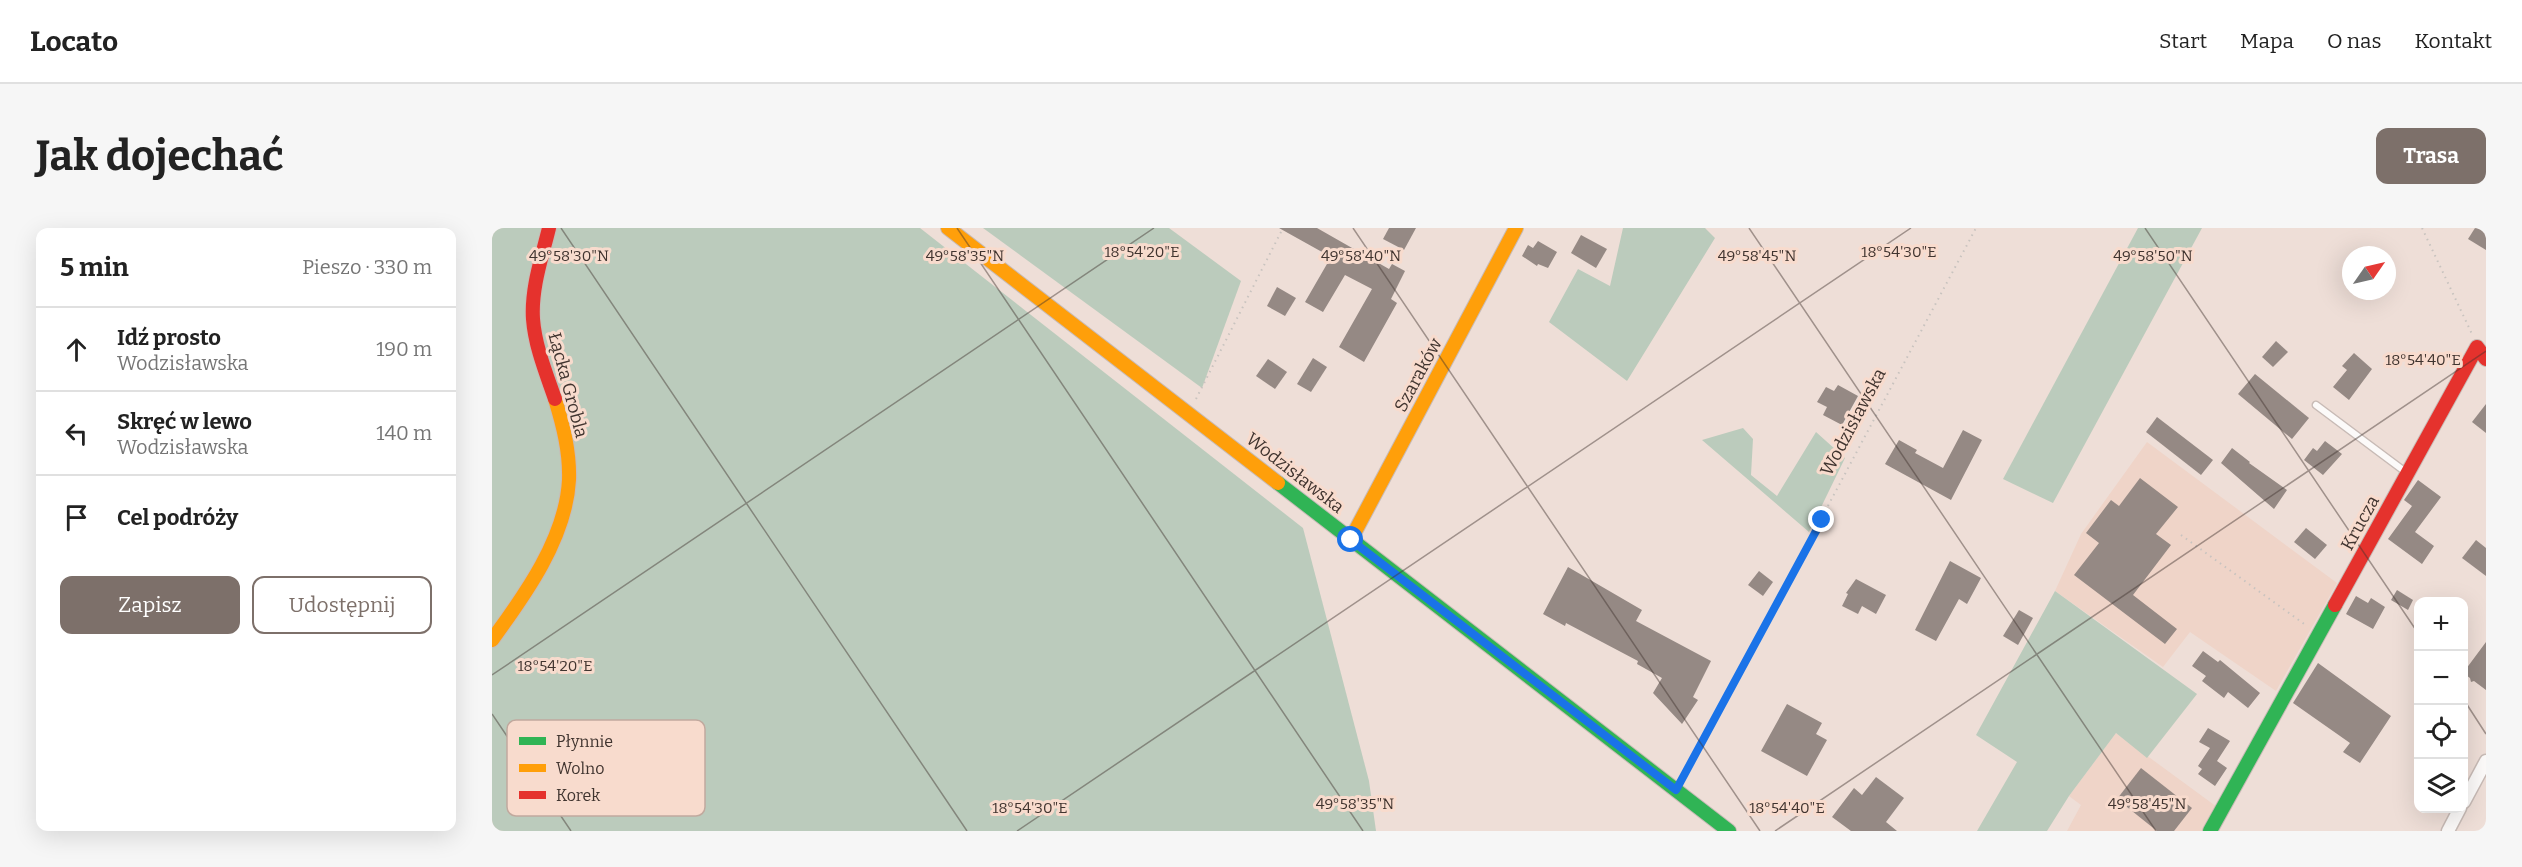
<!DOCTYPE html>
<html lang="pl">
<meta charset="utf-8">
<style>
:root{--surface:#fff;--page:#f6f6f6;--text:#222;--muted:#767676;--line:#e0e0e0;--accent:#7d706a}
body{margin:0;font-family:Bitter,serif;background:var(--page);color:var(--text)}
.controls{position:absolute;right:18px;bottom:18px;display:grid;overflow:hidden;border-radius:12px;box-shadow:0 6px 24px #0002}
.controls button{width:54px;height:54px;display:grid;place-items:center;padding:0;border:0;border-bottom:2px solid var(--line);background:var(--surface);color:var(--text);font:30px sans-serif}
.compass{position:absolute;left:1850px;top:18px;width:54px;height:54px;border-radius:50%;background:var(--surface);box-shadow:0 6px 24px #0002;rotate:56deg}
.stop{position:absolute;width:18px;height:18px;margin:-14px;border:4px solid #1a73e8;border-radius:50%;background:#fff}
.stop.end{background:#1a73e8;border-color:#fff;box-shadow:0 2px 6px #0008}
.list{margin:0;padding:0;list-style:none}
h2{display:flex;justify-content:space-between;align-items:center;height:78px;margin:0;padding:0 24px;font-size:26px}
h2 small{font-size:20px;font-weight:400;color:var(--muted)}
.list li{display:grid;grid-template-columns:39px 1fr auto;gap:18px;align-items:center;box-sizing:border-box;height:84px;padding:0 24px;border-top:2px solid var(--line)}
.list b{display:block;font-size:22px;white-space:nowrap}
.list p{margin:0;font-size:20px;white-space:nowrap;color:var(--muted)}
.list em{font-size:20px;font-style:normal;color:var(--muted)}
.actions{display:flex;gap:12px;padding:18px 24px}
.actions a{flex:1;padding:14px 0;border:2px solid var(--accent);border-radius:12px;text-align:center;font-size:21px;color:var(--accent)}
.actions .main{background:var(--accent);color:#fff}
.icon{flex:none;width:33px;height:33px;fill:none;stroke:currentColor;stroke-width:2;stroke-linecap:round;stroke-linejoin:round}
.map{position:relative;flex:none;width:1994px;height:603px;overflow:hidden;border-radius:12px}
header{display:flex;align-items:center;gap:36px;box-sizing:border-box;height:84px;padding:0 30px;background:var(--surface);border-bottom:2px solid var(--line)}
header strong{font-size:28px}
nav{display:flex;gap:33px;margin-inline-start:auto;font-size:21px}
.intro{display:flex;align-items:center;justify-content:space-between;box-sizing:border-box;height:144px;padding:0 36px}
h1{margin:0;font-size:42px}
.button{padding:15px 27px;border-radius:12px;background:var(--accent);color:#fff;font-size:21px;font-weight:700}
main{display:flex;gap:36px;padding:0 36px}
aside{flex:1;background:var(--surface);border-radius:12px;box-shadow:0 6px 24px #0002}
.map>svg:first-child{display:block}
</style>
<header>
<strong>Locato</strong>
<nav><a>Start</a><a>Mapa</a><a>O nas</a><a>Kontakt</a></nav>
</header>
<div class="intro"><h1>Jak dojechać</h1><a class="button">Trasa</a></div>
<main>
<aside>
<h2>5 min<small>Pieszo · 330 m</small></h2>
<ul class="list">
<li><svg class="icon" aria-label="ahead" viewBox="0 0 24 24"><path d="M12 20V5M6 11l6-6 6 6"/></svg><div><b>Idź prosto</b><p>Wodzisławska</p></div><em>190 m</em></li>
<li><svg class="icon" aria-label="left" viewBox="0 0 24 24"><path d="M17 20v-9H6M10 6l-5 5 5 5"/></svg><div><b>Skręć w lewo</b><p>Wodzisławska</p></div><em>140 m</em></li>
<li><svg class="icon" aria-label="arrive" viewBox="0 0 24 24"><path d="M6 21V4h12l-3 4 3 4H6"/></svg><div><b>Cel podróży</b></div></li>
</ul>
<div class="actions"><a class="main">Zapisz</a><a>Udostępnij</a></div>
</aside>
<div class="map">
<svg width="1994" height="603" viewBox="0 0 1994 603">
<rect width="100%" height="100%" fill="#eeded7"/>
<!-- built -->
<g fill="#efd4c8">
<polygon points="1655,214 1845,355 1784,463 1698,404 1671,439 1563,363 1589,306"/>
<polygon points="1624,505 1725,579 1712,603 1575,603 1589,577 1577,568"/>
</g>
<!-- green -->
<g fill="#bbcbbc">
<polygon points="0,0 428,0 811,300 877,553 884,603 0,603"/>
<polygon points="491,0 677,0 749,53 710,160"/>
<polygon points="1131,0 1213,0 1223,10 1135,153 1057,94 1086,41 1118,58"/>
<polygon points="1646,0 1710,0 1561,275 1511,251"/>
<polygon points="1251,200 1261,211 1259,247 1285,268 1324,204 1353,230 1317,304 1210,212"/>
<polygon points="1563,363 1705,466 1655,530 1624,505 1577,568 1555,603 1485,603 1525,534 1484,507"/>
</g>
<!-- building -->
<g fill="#958984">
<polygon points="787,0 825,0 897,41 900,36 913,43 899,71 905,75 872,134 847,119 880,61 853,47 831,84 813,74 839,29"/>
<polygon points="897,0 924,0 912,22 891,11"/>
<polygon points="1983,0 1994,0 1994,22 1976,11"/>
<polygon points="1089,7 1115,21 1104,40 1079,25"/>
<polygon points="1046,13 1065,24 1056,40 1046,36 1045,38 1030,28 1036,17 1041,20"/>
<polygon points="785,59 804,70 793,88 775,78"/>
<polygon points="1784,113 1796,124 1781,139 1770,129"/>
<polygon points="1862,125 1880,141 1857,172 1841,159 1855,142 1850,138"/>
<polygon points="821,130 835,139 819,164 805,156"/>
<polygon points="776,131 795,144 783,161 764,148"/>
<polygon points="1763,146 1817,190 1800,211 1746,166"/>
<polygon points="1346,157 1366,168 1350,197 1331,187 1335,179 1325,174 1334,159 1342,163"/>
<polygon points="1994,176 1994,205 1980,194"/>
<polygon points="1665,189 1721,232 1709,247 1654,204"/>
<polygon points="1471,202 1490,212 1459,272 1393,236 1407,212 1425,222 1423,225 1451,240"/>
<polygon points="1833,213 1850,226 1831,247 1812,232 1821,220 1825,223"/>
<polygon points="1740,220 1758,234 1757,235 1795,262 1782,281 1729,235"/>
<polygon points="1648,250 1686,279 1664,306 1679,317 1641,367 1685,401 1673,416 1582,347 1607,315 1594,305 1619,272 1627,278"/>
<polygon points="1926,252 1949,269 1923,304 1942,318 1930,336 1896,311 1920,278 1912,272"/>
<polygon points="1814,300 1835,317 1823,331 1802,314"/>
<polygon points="1984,312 1994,320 1994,348 1970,330"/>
<polygon points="1458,333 1489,350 1475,376 1467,371 1444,413 1423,402"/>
<polygon points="1076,339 1150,382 1144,393 1219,433 1201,469 1206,472 1190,496 1161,465 1170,450 1145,436 1146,433 1074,395 1073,398 1051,386"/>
<polygon points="1267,343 1281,354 1271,368 1256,357"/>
<polygon points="1364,351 1394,367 1384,386 1370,378 1366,386 1350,378 1356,366 1354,365"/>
<polygon points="1905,362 1921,372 1916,382 1899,372"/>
<polygon points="1864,368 1876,375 1879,370 1893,379 1881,401 1854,386"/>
<polygon points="1527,382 1541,390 1526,417 1511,408"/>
<polygon points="1994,414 1994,462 1982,453 1979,454 1978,450 1971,445"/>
<polygon points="1711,423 1726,434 1728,432 1768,465 1756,480 1736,464 1732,470 1710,453 1714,448 1700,438"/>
<polygon points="1826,435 1899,488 1868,535 1851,524 1858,515 1801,475"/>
<polygon points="1295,476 1330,495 1324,506 1335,512 1315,548 1269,523"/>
<polygon points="1716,500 1738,513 1725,533 1735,540 1723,558 1706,546 1710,541 1706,538 1718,520 1707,514"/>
<polygon points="1649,540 1700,580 1682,603 1665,603 1625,571"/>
<polygon points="1384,549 1412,570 1394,594 1405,603 1359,603 1340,589 1362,560 1370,567"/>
</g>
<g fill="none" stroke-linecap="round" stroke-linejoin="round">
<defs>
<polyline id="lane" points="1824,177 1915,245"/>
<g id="street">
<polyline points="1972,574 1994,533"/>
<polyline points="1956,603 1968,580"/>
</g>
<g id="fast">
<polyline points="786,255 1237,603"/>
<polyline points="1718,603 1843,377"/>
</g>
<g id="slow">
<polyline points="456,0 786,255"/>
<polyline points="859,311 1024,0"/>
<path d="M0 412C33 367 74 310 77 252 78 224 71 197 63 171"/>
</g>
<g id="jam">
<path d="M57 0C50 29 39 60 41 91 43 118 54 145 63 171"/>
<polyline points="1843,377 1985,119 1994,131"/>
</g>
</defs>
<!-- lane casing -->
<use href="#lane" stroke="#c8bbb6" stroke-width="9"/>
<!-- street casing -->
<use href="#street" stroke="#c8bbb6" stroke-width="15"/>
<!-- fast casing -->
<use href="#fast" stroke="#c8bbb6" stroke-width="16"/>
<!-- slow casing -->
<use href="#slow" stroke="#c8bbb6" stroke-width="16"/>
<!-- jam casing -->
<use href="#jam" stroke="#c8bbb6" stroke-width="16"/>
<!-- path -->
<g stroke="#c8c3bf" stroke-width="2" stroke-dasharray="1.5 4.5" stroke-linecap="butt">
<polyline points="1930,0 1980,106"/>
<polyline points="704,171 791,0"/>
<polyline points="1689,307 1815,398"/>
<polyline points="1192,548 1484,0"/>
</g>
<!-- lane -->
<use href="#lane" stroke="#fcfaf9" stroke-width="6"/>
<!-- street -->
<use href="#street" stroke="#fcfaf9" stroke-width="12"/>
<!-- fast -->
<use href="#fast" stroke="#30b455" stroke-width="14"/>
<!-- slow -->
<use href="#slow" stroke="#ff9f0a" stroke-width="14"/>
<!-- jam -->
<use href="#jam" stroke="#e5322d" stroke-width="14"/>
</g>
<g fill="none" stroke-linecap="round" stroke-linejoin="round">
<!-- route -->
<polyline stroke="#1a73e8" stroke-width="8" points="859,312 1184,562 1330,292"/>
</g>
<!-- ticks -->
<path fill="none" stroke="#40342f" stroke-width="1.5" stroke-opacity="0.45" d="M69 0 475 603M465 0 871 603M861 0 1268 603M1257 0 1664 603M1653 0 1926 405M0 447 662 0M1972 472 1994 506M0 486 79 603M525 603 1419 0M1283 603 1994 123"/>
<g text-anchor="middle" stroke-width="6" stroke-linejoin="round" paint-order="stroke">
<!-- street labels -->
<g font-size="18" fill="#40342f" stroke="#f8dbcd">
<text transform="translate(926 147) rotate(-62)" y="6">Szaraków</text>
<text transform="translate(76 157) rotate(75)" y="6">Łącka Grobla</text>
<text transform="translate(1361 194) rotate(-62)" y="6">Wodzisławska</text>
<text transform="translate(803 245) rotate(38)" y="6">Wodzisławska</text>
<text transform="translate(1868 295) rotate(-61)" y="6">Krucza</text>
</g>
</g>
<!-- legend -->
<rect x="15" y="492" width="198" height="96" rx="9" fill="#f8dbcd" stroke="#c1a99e" stroke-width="1.5"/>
<rect x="27" y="509" width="27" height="8" fill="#30b455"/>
<rect x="27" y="536" width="27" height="8" fill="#ff9f0a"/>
<rect x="27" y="563" width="27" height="8" fill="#e5322d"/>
<g font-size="16" fill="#40342f">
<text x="64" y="519">Płynnie</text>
<text x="64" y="546">Wolno</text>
<text x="64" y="573">Korek</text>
</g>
<g font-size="15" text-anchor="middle" fill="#40342f" stroke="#f8dbcd" stroke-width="6" stroke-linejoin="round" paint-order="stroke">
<text x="650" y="29">18°54'20"E</text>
<text x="1407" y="29">18°54'30"E</text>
<text x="1661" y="33">49°58'50"N</text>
<text x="77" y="33">49°58'30"N</text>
<text x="473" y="33">49°58'35"N</text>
<text x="869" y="33">49°58'40"N</text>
<text x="1265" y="33">49°58'45"N</text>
<text x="1931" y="137">18°54'40"E</text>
<text x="63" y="443">18°54'20"E</text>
<text x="863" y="581">49°58'35"N</text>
<text x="1655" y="581">49°58'45"N</text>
<text x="538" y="585">18°54'30"E</text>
<text x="1295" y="585">18°54'40"E</text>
</g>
</svg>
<div class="controls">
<button>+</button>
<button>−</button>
<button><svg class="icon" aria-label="locate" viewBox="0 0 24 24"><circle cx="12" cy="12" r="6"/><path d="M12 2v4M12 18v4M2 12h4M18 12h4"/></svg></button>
<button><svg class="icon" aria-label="layers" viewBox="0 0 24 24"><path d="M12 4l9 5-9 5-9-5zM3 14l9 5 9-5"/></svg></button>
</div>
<svg class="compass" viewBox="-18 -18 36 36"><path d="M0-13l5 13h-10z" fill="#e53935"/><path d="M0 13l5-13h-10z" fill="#767676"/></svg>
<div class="stop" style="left:859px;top:312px"></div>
<div class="stop end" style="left:1330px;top:292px"></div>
</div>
</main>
